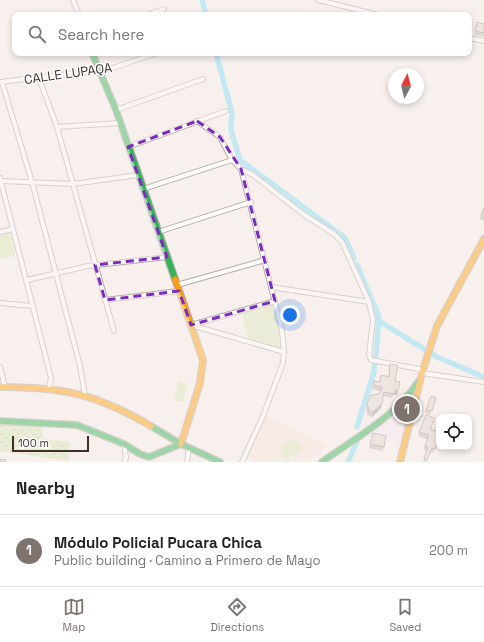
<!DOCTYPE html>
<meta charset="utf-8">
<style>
:root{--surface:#fff;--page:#f6f6f6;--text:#222;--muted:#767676;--line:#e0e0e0;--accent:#7e736d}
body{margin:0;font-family:"Space Grotesk",sans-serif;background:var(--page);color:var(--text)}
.controls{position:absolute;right:12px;bottom:12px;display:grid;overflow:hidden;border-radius:8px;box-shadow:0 2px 6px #0003}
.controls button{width:36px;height:36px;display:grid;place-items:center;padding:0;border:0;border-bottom:1px solid var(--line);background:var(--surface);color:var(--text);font:20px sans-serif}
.compass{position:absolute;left:388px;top:68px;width:36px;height:36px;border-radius:50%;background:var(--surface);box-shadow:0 2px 6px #0003;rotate:7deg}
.scale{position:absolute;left:12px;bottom:10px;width:77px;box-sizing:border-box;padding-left:4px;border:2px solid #3d3029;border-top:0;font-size:11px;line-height:14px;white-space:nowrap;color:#3d3029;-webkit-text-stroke:3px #fff;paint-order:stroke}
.you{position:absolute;left:290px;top:315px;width:14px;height:14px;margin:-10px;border:3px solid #fff;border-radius:50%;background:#1a73e8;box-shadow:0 0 0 6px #1a73e833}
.badge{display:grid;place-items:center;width:26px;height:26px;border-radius:50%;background:var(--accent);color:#fff;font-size:13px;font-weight:700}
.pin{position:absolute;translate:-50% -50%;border:2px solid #fff;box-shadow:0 1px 4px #0006}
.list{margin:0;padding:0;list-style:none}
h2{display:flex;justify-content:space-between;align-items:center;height:52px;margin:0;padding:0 16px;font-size:17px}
h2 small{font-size:13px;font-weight:400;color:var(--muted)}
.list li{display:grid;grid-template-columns:26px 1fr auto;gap:12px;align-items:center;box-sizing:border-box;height:72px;padding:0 16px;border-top:1px solid var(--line)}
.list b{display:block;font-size:15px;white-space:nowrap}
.list p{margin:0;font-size:13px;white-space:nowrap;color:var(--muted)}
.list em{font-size:13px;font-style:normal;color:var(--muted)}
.icon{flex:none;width:22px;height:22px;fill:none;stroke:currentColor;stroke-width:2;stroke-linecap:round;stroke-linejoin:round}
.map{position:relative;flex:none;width:484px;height:462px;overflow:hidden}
.search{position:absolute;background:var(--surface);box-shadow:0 2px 6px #0003;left:12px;right:12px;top:12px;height:44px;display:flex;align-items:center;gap:10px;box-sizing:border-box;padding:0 14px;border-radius:8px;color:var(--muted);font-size:15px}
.sheet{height:124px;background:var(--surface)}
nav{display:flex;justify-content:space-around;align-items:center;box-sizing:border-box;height:56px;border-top:1px solid var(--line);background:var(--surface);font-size:11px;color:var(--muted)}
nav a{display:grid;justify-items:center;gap:2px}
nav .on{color:var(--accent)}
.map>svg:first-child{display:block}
</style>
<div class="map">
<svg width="484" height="462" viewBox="0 0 484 462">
<defs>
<pattern id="grass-dots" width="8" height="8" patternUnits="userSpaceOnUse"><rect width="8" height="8" fill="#d9e6b9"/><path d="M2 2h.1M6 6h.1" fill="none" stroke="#bbc69f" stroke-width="1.8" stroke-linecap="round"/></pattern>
</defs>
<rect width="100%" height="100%" fill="#f8f0ec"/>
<!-- education -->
<polygon fill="#f5e5db" points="265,415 329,445 308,462 256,462 246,457"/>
<!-- medical -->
<polygon fill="#f1e9f3" points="395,411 408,415 400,442 366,433"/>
<!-- grass -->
<polygon fill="url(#grass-dots)" points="43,424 42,438 69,442 69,461 0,451 0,425"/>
<!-- green -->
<g fill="#d9e6b9">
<polygon points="10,233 15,256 0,259 0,235"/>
<polygon points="272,305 280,333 282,348 248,338 242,314"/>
<polygon points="178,381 187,383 183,402 174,400"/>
<polygon points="294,438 302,448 287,460 279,450"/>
</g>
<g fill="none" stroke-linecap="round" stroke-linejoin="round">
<!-- canal -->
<g stroke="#84def5" stroke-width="5.5">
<polyline points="202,0 206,15"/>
<polyline points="216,53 232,113 231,130 240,160 345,238 354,259"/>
<polyline points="357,265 378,314 379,321 437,357 484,377"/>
<polyline points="357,427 374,372 379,321"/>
<polyline points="348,462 359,437"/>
</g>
<defs>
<g id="street">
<polyline points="73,0 79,15"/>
<polyline points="318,0 379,15"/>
<polyline points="145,15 164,9"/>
<polyline points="469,38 484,41"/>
<polyline points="39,78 57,127 114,331"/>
<polyline points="0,82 110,69 157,53"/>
<polyline points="2,82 32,182 80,366 85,395"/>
<polyline points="116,110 203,79"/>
<polyline points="197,121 220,137 232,160 241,169 253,175 303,214 334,234 342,242 369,302 373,320 369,355 371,360 419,369 422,373 484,382"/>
<polyline points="57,127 120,123"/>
<polyline points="128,147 226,111"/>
<polyline points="241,169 282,330 284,352 283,363 263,416 242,462"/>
<polyline points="0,178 51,378 49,388"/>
<polyline points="0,181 73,184 138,175"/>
<polyline points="143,189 232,160"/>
<polyline points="0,232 13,229"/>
<polyline points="158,232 251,202"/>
<polyline points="27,280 88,266 167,257"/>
<polyline points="177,285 265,260"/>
<polyline points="271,287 369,302"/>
<polyline points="105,300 179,291"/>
<polyline points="275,301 191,325 284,352"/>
<polyline points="0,303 32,306"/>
<polyline points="0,367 5,387"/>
<polyline points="124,444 126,457 125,462"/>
<polyline points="187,462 189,447"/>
</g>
<g id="fast">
<polyline points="92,53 116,110 175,279"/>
<polyline points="0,421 77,425 124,444 140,454 149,457 181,444"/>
<polyline points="151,426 181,444 220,462"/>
<path d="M322 462C355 438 395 417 418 382"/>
</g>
<g id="slow">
<polyline points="175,279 203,360 200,383 181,444"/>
<path d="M0 387C64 387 96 394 151 426"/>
<polyline points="400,462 422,373 437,326 484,239"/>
</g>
</defs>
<!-- street casing -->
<use href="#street" stroke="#b4aaa6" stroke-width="6"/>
<!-- fast casing -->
<use href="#fast" stroke="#b4aaa6" stroke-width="8"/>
<!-- slow casing -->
<use href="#slow" stroke="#b4aaa6" stroke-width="8"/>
<!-- street -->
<use href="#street" stroke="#fefdfc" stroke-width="4"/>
<!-- fast -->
<use href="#fast" stroke="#30b455" stroke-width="5.5"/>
<!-- slow -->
<use href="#slow" stroke="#ff9f0a" stroke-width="5.5"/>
</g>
<!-- wall -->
<g fill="#c2bab5">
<polygon points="477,22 484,24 484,37 474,35"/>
<polygon points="484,208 484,221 479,219"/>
<polygon points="390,364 395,381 398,391 397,395 394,395 392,398 383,396 381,408 372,417 367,415 366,409 371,395 379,394 380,391 371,389 373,385 379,382 381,375 388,376 389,368"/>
<polygon points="431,396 436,398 430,415 425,413"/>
<polygon points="404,406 409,409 408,411 406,412 403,408"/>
<polygon points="426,415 431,429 439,432 439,443 437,442 433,453 431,452 426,462 423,462 427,451 423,450 427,439 418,436"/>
<polygon points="373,433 384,447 382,451 369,448"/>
</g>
<!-- shaded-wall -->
<g fill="#9e9793">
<polygon points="395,390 398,391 397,395 394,395"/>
<polygon points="382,404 381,408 372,417 373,412"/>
</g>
<!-- building -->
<g fill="#e2d8d2" stroke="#9e9793">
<polygon points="477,22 484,24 484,33 475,31"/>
<polygon points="484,208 484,217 481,215"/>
<polygon points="390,364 398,365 395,381 400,382 398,391 395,390 394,394 384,392 382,404 373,412 369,411 367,404 371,395 379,394 382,387 373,385 374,381 380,382 381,375 389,377"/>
<polygon points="431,396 436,398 432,411 426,410"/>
<polygon points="409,403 409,409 406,410 404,406"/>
<polygon points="426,415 435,418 430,429 439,432 439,438 435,449 432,448 427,460 424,459 428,447 425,446 429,435 419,432"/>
<polygon points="373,433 386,436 384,447 370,444"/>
<polygon points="0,459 6,460 6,462 0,462"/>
</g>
<!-- marked area -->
<path d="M0 0H484V462H0ZM197 121 220 137 241 169 275 301 191 325 179 291 105 300 95 265 167 257 128 147Z" fill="#f8f0ec" fill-opacity=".55" fill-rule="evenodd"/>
<path fill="none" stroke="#7b2cbf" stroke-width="3" stroke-dasharray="8 5" stroke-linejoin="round" d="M197 121 220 137 241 169 275 301 191 325 179 291 105 300 95 265 167 257 128 147Z"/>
<g text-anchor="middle" stroke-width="3" stroke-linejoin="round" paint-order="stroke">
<!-- street labels -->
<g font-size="13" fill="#3d3029" stroke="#fff">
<text transform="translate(68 73) rotate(-8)" y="5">CALLE LUPAQA</text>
</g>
</g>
</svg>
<div class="controls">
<button><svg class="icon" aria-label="locate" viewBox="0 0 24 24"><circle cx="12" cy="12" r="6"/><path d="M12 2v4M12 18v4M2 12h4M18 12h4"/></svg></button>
</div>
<svg class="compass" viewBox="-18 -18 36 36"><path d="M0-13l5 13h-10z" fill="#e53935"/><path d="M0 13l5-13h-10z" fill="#767676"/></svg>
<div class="scale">100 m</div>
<div class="you"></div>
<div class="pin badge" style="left:407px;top:409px">1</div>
<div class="search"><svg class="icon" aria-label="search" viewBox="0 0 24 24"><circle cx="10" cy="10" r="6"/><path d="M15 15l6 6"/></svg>Search here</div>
</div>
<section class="sheet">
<h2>Nearby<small></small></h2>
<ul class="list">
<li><span class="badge">1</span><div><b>Módulo Policial Pucara Chica</b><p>Public building · Camino a Primero de Mayo</p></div><em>200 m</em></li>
</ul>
</section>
<nav>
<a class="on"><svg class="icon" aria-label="map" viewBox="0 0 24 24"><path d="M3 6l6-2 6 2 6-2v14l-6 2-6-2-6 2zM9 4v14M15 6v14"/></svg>Map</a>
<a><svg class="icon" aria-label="directions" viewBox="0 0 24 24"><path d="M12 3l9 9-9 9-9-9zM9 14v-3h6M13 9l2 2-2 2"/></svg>Directions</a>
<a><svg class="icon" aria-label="saved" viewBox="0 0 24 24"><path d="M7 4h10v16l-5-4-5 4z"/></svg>Saved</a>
</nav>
